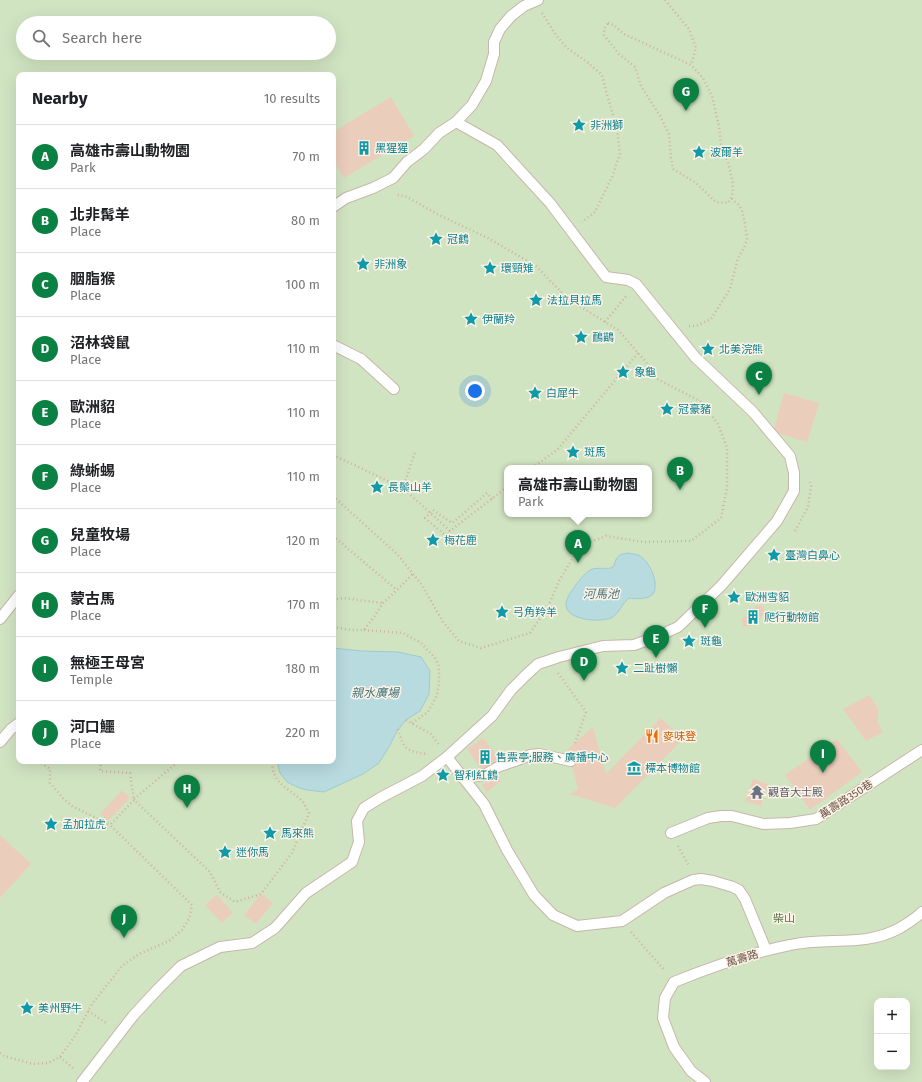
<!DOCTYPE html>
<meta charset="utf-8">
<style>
:root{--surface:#fff;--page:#f2f2f2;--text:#202124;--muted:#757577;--line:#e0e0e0;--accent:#0b8043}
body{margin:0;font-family:"Fira Sans","Noto Sans TC",sans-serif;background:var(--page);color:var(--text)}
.controls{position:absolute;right:12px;bottom:12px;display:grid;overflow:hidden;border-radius:8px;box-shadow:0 4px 16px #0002}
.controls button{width:36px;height:36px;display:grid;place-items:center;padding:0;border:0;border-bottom:1px solid var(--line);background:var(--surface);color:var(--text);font:20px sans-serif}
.you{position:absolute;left:475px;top:391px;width:14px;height:14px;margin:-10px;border:3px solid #fff;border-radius:50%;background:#1a73e8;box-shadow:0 0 0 6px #1a73e833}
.badge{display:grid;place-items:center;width:26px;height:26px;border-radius:50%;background:var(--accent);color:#fff;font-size:13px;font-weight:700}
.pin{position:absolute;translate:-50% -33px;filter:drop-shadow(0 1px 2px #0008)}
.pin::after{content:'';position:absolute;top:21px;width:14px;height:12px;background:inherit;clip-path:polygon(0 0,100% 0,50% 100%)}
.popup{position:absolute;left:504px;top:465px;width:148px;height:52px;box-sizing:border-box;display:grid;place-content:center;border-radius:8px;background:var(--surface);filter:drop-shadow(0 1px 3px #0005);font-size:13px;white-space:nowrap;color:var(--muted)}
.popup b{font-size:15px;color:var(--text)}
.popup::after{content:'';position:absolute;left:50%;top:100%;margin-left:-8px;border:8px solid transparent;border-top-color:var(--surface)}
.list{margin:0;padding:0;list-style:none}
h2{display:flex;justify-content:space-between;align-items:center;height:52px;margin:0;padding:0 16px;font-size:17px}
h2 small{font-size:13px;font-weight:400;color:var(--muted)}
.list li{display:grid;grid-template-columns:26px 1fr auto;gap:12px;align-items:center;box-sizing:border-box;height:64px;padding:0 16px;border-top:1px solid var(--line)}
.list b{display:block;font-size:15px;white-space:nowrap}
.list p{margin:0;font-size:13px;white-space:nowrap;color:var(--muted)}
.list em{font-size:13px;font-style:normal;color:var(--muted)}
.icon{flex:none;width:22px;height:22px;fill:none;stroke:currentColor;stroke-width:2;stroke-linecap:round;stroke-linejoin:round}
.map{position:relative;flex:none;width:922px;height:1082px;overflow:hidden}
.search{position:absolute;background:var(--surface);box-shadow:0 4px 16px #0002;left:16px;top:16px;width:320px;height:44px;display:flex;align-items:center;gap:10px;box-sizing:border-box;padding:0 14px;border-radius:22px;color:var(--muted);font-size:15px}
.panel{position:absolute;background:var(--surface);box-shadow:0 4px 16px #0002;left:16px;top:72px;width:320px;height:692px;border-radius:8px}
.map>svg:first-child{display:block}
</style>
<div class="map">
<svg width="922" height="1082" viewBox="0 0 922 1082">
<rect width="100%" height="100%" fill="#f9efe1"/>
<!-- green -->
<path fill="#d1e4c2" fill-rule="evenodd" d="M0 0H922V1082H0ZM23 23H329V53H23ZM19 75H333V761H19ZM507 468H649V514H507ZM877 1001H907V1067H877Z"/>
<!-- water -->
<g fill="#b8dbe0" stroke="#a0cad0">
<path d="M629 553C632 554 636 554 638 555 649 560 660 583 653 594 648 600 635 599 629 598 622 603 620 612 613 617 603 623 568 621 566 606 565 599 572 591 575 586 579 581 584 574 590 570 596 567 605 569 611 568L614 566C616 556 619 554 629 553Z"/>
<polygon points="333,648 362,651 398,652 421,657 430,671 429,694 420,711 406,720 397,731 390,745 379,763 363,774 324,792 307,790 297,787 287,782 280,773 277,761 333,761"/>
</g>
<!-- building -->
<g fill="#ebcdbc">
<polygon points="391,97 414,136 344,178 333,160 333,132"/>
<polygon points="784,393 819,403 807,442 773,432"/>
<polygon points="757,605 764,607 764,614 750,626 743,627 742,619"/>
<polygon points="869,695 879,710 877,721 883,732 866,741 843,709"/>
<polygon points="661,718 683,739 615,808 570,794 578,789 568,749 593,727 606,774"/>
<polygon points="483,738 500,760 483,772 467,749"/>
<polygon points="837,739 862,772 810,810 785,775"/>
<polygon points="496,774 501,781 487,792 482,786"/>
<polygon points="753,779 768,784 761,806 745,801"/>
<polygon points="122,790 130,798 108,821 100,814"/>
<polygon points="0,835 31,864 0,898"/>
<polygon points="261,894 273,903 256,924 244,915"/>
<polygon points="217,895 233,913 222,923 205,905"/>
</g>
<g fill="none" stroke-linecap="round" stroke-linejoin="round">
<defs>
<g id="service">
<polyline points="456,122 472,105 486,81 494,54 494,42 500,29 511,16 524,6 538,0"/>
<polyline points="333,345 361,359 394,389"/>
<polyline points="0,619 19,595"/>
<polyline points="0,742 11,729 19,723"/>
<polyline points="447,757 461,775 484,804 507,850 534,895 553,915 577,926 622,921 664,893 693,880 701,879 713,881 733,887 739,890 745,899 766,950"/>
<polyline points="463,778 484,775 500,766 518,760 530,755 539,754 571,761"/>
<polyline points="671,833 708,818 721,816 732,816 763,824 790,823 816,819 922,750"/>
<polyline points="82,1082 133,1016 158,989 181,966 220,947 252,943 275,928 306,893 352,862 359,842 357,821 364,808 380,798 422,776 447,757 492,716 511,690 525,676 538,664 559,657 603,646 634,645 656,637 678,627 721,586 777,521 794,491 794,473 790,456 753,412 695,357 636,284 628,280 606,277 550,203 497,145 456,122 439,133 424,149 407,162 393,178 373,188 346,198 333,207"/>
<path d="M705 1082 691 1071 674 1047 663 1018 665 998 674 982C711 967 750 953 790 945 828 936 863 948 900 928 908 923 915 919 922 912"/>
</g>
</defs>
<!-- service casing -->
<use href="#service" stroke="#c8b6aa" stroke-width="12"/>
<!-- path -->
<g stroke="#cfb1a0" stroke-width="2.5" stroke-dasharray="1 3" stroke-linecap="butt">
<polyline points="665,0 689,29 696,48 691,65"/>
<polyline points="542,13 556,35 567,48 587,62 602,75 606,91 617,129 620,154 612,177 595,212 582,222"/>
<polygon points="608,23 614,25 624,34 691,65 703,78 712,96 719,126 721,144 728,162 733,183 732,197 728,203 716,202 696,183 673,169 671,158 669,134 660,116 641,86 635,67 619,54 604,35 604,29"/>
<polyline points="605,322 627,295"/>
<polyline points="689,326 696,326 711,319 730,289 738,258 744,248 747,239 745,224 742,211 739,205 731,198"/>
<polyline points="532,468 557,450 638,353"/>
<polyline points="403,488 415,452"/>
<polyline points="333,496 397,554 422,585 443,622 459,641 481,648 530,633 548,607 559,581 580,546 606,536 643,542 691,541 721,518 727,488 727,448 718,424 700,401 657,379 646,362 618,330 567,298 536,266 488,238 439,215 407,197 395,194"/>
<polyline points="450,531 445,535 425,518 433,510 452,523 462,515 487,493 492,499"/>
<polyline points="795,531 808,507 811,486 810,482"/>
<polyline points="333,536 397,590"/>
<polyline points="333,600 343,598 383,603"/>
<polyline points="333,627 351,630 364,630 374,617 383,603 397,590 413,574"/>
<polyline points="364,630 403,633 421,643 435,658 439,666 439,683 437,695 428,712 412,723"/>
<polyline points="558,673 586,712 575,743"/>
<polyline points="406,720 431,734 439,745"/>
<path d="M398 729C404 750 406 751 427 754"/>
<polyline points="38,761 50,769 50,783 63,798 72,806 110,825"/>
<polyline points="101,761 100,771 130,773 134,800"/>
<polyline points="134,799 179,761"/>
<polyline points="678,846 689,866"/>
<polyline points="631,932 665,971"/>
<polyline points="88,1011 108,1024"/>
<path d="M0 1053 4 1056 33 1064 48 1063 60 1057 75 1036 92 1004 122 966 139 954 169 941 182 930 189 919 192 905 110 825 134 800 210 872 220 892 235 902 261 894 292 853 309 813C307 809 305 805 303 802 290 788 272 785 272 761"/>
<polyline points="60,1057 74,1069"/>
</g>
<!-- service -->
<use href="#service" stroke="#fff" stroke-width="10"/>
<!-- path-bridge -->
<polyline stroke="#cfb1a0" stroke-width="2.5" stroke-dasharray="1 3" stroke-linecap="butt" points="333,455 403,488 450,531 507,487"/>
</g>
<!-- icons -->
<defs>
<symbol id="sight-bare" viewBox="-9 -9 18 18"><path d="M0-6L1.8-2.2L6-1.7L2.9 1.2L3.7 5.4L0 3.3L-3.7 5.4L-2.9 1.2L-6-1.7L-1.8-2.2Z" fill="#0f9aa8" stroke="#fcf3e7" stroke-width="2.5" paint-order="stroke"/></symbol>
<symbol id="building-bare" viewBox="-9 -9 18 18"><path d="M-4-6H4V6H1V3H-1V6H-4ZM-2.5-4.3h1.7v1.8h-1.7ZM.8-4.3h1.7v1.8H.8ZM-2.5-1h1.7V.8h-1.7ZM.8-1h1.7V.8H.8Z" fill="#0f9aa8" stroke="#fcf3e7" stroke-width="2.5" paint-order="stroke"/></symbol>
<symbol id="restaurant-bare" viewBox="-9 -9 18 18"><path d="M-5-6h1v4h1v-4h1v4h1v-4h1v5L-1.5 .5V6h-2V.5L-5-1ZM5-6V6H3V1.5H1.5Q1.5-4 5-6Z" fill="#e8710a" stroke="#fcf3e7" stroke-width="2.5" paint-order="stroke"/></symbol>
<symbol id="museum-bare" viewBox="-9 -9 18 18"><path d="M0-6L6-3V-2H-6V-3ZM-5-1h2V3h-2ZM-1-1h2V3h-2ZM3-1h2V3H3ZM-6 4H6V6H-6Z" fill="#0f9aa8" stroke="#fcf3e7" stroke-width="2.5" paint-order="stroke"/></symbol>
<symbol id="temple-bare" viewBox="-9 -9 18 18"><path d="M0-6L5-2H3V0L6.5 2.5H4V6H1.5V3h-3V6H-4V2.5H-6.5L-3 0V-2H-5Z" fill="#6b7280" stroke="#fcf3e7" stroke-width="2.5" paint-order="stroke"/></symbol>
</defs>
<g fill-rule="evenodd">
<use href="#sight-bare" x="569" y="115" width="20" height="20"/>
<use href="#building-bare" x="354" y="138" width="20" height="20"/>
<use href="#sight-bare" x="689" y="142" width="20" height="20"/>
<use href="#sight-bare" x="426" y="229" width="20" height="20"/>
<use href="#sight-bare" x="353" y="254" width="20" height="20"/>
<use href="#sight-bare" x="480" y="258" width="20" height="20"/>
<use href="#sight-bare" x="526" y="290" width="20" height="20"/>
<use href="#sight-bare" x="461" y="309" width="20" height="20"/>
<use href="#sight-bare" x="571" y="327" width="20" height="20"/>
<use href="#sight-bare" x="698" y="339" width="20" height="20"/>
<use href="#sight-bare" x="613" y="362" width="20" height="20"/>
<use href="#sight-bare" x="525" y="383" width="20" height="20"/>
<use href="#sight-bare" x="657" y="399" width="20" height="20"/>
<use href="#sight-bare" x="563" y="442" width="20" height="20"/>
<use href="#sight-bare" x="367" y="477" width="20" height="20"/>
<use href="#sight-bare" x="423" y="530" width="20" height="20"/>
<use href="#sight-bare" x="764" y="545" width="20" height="20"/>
<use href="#sight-bare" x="724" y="587" width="20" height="20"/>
<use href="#sight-bare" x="492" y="602" width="20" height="20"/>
<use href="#building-bare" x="743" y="607" width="20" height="20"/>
<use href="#sight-bare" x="679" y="631" width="20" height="20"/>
<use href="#sight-bare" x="612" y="658" width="20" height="20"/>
<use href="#restaurant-bare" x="642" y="726" width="20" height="20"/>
<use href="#building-bare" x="475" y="747" width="20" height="20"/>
<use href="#museum-bare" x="624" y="758" width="20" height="20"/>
<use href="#sight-bare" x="433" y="765" width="20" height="20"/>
<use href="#temple-bare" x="747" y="782" width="20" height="20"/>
<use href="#sight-bare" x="41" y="814" width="20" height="20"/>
<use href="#sight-bare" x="260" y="823" width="20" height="20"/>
<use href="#sight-bare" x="215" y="842" width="20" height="20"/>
<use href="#sight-bare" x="17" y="998" width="20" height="20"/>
</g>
<g text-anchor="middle" stroke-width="3" stroke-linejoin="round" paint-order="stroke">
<!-- culture labels -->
<g font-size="11" fill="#0d838f" stroke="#fcf3e7" text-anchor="start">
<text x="590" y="129">非洲獅</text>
<text x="375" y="152">黑猩猩</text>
<text x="710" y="156">波爾羊</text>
<text x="447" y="243">冠鶴</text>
<text x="374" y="268">非洲象</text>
<text x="501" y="272">環頸雉</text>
<text x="547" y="304">法拉貝拉馬</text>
<text x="482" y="323">伊蘭羚</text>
<text x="592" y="341">鴯鶓</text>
<text x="719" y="353">北美浣熊</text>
<text x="634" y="376">象龜</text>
<text x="546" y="397">白犀牛</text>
<text x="678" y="413">冠豪豬</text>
<text x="584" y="456">斑馬</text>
<text x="388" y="491">長鬃山羊</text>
<text x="444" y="544">梅花鹿</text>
<text x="785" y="559">臺灣白鼻心</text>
<text x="745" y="601">歐洲雪貂</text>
<text x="513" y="616">弓角羚羊</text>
<text x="764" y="621">爬行動物館</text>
<text x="700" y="645">斑龜</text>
<text x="633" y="672">二趾樹懶</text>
<text x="496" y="761">售票亭;服務、廣播中心</text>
<text x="645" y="772">標本博物館</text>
<text x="454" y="779">智利紅鶴</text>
<text x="62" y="828">孟加拉虎</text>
<text x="281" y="837">馬來熊</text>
<text x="236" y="856">迷你馬</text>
<text x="38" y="1012">美州野牛</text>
</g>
<!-- food labels -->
<g font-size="11" fill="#c56008" stroke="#fcf3e7" text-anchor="start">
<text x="663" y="740">麥味登</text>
</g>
<!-- worship labels -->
<g font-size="11" fill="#5b616d" stroke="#fcf3e7" text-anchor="start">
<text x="768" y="796">觀音大士殿</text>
</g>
<!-- street labels -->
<g font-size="11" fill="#6d564b" stroke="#fcf3e7">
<text transform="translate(846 799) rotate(-33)" y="4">萬壽路350巷</text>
<text transform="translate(742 958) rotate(-17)" y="4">萬壽路</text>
</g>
<!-- park labels -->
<g font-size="11" fill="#577748" stroke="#fcf3e7">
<text x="784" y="922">柴山</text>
</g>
<!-- water labels -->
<g font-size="12" font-style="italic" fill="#48777e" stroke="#fcf3e7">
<text x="601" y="598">河馬池</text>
<text x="375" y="697">親水廣場</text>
</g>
</g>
</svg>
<div class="controls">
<button>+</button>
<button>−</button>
</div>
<div class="you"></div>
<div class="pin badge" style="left:578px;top:563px">A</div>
<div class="popup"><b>高雄市壽山動物園</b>Park</div>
<div class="pin badge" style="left:680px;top:490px">B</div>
<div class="pin badge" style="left:759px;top:395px">C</div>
<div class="pin badge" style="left:584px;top:681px">D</div>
<div class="pin badge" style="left:656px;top:658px">E</div>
<div class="pin badge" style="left:705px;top:628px">F</div>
<div class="pin badge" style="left:686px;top:111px">G</div>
<div class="pin badge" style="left:187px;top:808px">H</div>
<div class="pin badge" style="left:823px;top:773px">I</div>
<div class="pin badge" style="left:124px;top:938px">J</div>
<div class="search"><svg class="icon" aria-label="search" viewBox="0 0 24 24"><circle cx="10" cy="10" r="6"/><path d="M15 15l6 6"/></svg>Search here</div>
<section class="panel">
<h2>Nearby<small>10 results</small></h2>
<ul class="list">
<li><span class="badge">A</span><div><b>高雄市壽山動物園</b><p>Park</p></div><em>70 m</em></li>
<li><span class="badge">B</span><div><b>北非髯羊</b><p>Place</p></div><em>80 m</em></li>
<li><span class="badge">C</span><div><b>胭脂猴</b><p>Place</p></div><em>100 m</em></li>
<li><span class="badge">D</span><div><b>沼林袋鼠</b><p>Place</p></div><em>110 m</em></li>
<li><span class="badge">E</span><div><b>歐洲貂</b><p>Place</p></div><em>110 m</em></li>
<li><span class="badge">F</span><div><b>綠蜥蜴</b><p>Place</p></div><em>110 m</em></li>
<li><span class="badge">G</span><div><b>兒童牧場</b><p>Place</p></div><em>120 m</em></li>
<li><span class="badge">H</span><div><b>蒙古馬</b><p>Place</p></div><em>170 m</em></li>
<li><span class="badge">I</span><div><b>無極王母宮</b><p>Temple</p></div><em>180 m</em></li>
<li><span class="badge">J</span><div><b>河口鱷</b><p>Place</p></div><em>220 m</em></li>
</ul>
</section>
</div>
